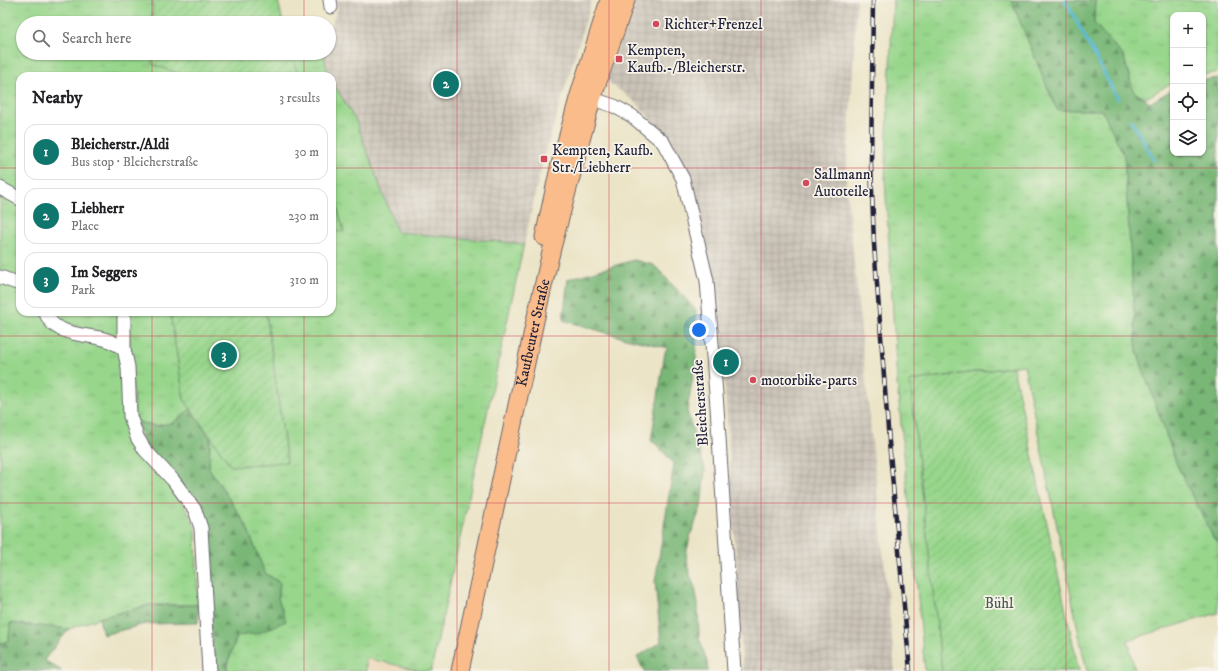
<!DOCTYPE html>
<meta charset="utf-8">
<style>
:root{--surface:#fff;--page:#f2f2f2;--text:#202124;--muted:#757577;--line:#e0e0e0;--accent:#0f766e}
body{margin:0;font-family:"IM FELL DW Pica",serif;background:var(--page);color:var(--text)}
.controls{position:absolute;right:12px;top:12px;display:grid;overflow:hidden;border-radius:8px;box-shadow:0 1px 3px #0004}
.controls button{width:36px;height:36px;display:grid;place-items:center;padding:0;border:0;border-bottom:1px solid var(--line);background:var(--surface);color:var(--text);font:20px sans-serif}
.you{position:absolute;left:699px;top:330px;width:14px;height:14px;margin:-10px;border:3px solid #fff;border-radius:50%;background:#1a73e8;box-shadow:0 0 0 6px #1a73e833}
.badge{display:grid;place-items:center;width:26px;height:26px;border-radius:50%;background:var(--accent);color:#fff;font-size:13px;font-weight:700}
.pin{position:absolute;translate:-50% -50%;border:2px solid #fff;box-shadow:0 1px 4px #0006}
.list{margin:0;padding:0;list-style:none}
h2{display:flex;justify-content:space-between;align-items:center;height:52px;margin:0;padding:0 16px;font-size:17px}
h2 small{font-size:13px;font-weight:400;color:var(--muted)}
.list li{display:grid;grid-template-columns:26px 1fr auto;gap:12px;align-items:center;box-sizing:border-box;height:56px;margin:0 8px 8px;padding:0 8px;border:1px solid var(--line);border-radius:12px}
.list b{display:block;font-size:15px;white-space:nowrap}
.list p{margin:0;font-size:13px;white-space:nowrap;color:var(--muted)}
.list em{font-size:13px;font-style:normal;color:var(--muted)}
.icon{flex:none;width:22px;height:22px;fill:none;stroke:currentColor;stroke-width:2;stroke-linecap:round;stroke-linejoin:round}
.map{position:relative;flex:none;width:1218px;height:671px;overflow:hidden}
.search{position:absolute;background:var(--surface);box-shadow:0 1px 3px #0004;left:16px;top:16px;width:320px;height:44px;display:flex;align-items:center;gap:10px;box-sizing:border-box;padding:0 14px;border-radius:22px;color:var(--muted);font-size:15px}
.panel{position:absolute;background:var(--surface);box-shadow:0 1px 3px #0004;left:16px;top:72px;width:320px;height:244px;border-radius:12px}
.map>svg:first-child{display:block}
</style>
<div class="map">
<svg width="1218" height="671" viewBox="0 0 1218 671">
<defs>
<pattern id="industrial-grid" width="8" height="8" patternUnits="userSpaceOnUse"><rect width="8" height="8" fill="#cbc3b8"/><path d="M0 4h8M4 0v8" fill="none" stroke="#aea79f"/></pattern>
<pattern id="grass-tufts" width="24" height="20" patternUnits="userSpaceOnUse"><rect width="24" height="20" fill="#97d68b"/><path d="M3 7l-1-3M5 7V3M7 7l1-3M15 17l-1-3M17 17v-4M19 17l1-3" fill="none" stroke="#82b779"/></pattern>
<pattern id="forest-firs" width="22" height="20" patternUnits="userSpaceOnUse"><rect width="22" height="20" fill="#79b777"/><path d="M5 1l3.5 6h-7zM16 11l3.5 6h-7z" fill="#639463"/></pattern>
<pattern id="garden-furrows" width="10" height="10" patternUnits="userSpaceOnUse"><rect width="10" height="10" fill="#97d68b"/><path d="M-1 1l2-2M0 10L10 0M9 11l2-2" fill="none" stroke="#82b779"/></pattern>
</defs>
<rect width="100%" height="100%" fill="#f7f3e8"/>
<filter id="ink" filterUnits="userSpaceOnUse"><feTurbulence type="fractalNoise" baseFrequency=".025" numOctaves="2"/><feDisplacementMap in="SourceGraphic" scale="8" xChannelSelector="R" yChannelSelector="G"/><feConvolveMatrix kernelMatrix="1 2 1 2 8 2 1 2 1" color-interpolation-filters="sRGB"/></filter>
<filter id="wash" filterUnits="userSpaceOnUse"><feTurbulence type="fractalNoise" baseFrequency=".012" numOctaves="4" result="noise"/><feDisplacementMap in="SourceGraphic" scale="16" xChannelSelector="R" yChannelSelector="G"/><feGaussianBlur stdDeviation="0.9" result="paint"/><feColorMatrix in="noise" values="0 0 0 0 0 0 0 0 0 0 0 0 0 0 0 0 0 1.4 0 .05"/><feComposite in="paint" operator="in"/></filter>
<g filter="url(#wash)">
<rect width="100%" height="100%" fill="#ebe4c6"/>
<!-- built -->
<polygon fill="#ecd8ba" points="366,658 422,671 366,671"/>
<!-- industrial -->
<g fill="url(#industrial-grid)">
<polygon points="337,0 592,0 542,163 524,244 397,232 356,121 332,81 332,76 330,76 326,66 324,53 329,53 329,26 332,25 337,8"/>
<polygon points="635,0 857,0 846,183 895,671 743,671 720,310 693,184 673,146 638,104 606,80"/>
</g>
<!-- grass -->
<g fill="url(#grass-tufts)" stroke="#5c7c63">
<polygon points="0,0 153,0 152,23 23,23 23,53 152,53 152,64 186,76 20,76 20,195 0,184"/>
<polygon points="893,0 1011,0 1057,110 1102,110 1124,155 1137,352 1177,465 1214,539 1218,542 1218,613 1128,640 1135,671 1087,671 1082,649 1024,365 910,381 942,671 925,671 897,382 885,179"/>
<polygon points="1095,0 1218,0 1218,72 1203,75 1203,15 1173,15 1173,84 1166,86 1145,99 1133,91 1124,57 1094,23"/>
<polygon points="291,53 324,53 326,66 330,76 298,76"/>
<polygon points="332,81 356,121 397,232 524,244 431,671 422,671 366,658 366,671 227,671 227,665 237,636 259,633 285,621 278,598 280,583 265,573 246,525 209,468 210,437 231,466 287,462 266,312 332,312 332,231 344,231 332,189"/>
<polygon points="0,191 20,204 20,281 0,273"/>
<polygon points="0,280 20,289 20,312 39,312 120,352 126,416 190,515 196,530 198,605 150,605 99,618 69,629 10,623 9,640 0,644"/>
<path d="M49 312H122L121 337C111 341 62 327 54 320 52 318 50 314 49 312Z"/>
<polygon points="128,312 170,312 184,399 191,409 173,423 154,426 135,421"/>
</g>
<!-- forest -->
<g fill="url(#forest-firs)" stroke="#4e6c59">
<polygon points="1011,0 1095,0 1094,23 1124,57 1133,91 1150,103 1173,89 1173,153 1203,153 1203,80 1218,78 1218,542 1214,539 1177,465 1137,352 1124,155 1102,110 1057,110"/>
<polygon points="634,260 654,265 696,310 696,359 687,411 705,470 701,507 691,534 686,554 689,572 695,588 698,604 699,637 707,662 708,671 644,671 637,657 661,642 655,582 674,464 656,444 651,441 665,352 668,348 621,337 563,320 568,279"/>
<polygon points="191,409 210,437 209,468 246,525 265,573 280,583 278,598 286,621 259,633 237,636 227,664 227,671 214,671 205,528 148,449 135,421 154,426 173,423"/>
<polygon points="150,605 198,605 198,623 145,624 103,635 99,618"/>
<polygon points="10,623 69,629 44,660 62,671 0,671 0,644 9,640"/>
</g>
<!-- garden -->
<g fill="url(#garden-furrows)" stroke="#5c7c63">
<polygon points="153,0 278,0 283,23 152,23"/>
<polygon points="152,53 291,53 298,76 186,76 152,64"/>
<polygon points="332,189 344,232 332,231"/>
<polygon points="170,312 266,312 287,462 231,466 184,399"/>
<polygon points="1013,367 1079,671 942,671 910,381"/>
</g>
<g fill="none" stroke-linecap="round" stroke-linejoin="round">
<!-- stream -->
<g stroke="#59bbd8" stroke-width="3">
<polyline points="1065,0 1118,99"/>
<polyline points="1131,120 1154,160"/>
</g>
</g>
</g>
<g filter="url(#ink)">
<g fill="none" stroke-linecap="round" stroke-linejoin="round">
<defs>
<g id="minor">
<polyline points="330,0 331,7"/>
<polyline points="584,96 614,106 632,116 663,142 683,179 707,281 717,407 734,671"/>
<polyline points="0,188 20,199"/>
<polyline points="0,277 20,284"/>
<path d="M45 312C47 316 50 322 54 325 68 335 88 335 104 339 112 341 118 345 124 349"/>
<polyline points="124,312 124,349 128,367 130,416 137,437 145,450 173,480 195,510 201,528 209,671"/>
</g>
<g id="major">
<polyline points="544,237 559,168 579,95 609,0"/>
<path id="s1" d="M460 671 535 321 552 248 592 99 626 0"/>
</g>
</defs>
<!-- minor casing -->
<use href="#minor" stroke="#68666c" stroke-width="15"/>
<!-- major casing -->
<use href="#major" stroke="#68666c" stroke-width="19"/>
<!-- minor -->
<use href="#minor" stroke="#fff" stroke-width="13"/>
<!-- major -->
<use href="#major" stroke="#fabc8b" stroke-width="17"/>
<defs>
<polyline id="rail" points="873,0 871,164 874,244 889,442 910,671"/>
</defs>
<!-- rail casing -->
<use href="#rail" stroke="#22223b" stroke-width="4.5"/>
<!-- rail -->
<use href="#rail" stroke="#f7f3e8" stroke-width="3" stroke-dasharray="9" stroke-linecap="butt"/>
</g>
</g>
<!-- grid -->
<path fill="none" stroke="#d1495b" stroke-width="1" stroke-opacity="0.55" d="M152 0V23M304 0V23M457 0V671M609 0V671M761 0V671M914 0V671M1066 0V671M152 53V76M304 53V76M0 168H20M332 168H1218M152 312V671M304 312V671M0 336H1218M0 503H1218"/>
<!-- markers -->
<g fill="#d1495b" stroke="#f7f3e8" stroke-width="1.5">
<circle cx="656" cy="24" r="4"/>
<rect x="615" y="55" width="8" height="8" rx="2"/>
<rect x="540" y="155" width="8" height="8" rx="2"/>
<circle cx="806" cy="183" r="4"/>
<circle cx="753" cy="380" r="4"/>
</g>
<g text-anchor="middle" stroke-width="3.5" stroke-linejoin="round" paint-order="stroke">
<!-- poi labels -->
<g font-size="15" fill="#22223b" stroke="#f7f3e8" text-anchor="start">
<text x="664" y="29">Richter+Frenzel</text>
<text x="627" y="55">Kempten,<tspan x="627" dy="17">Kaufb.-/Bleicherstr.</tspan></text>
<text x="552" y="155">Kempten, Kaufb.<tspan x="552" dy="17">Str./Liebherr</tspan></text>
<text x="814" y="179">Sallmann<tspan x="814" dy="17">Autoteile</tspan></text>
<text x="761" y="385">motorbike-parts</text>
</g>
<!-- street labels -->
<g font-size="15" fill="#22223b" stroke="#f7f3e8">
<text dy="5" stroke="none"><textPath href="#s1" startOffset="346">Kaufbeurer Straße</textPath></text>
<text transform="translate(700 403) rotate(-94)" y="5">Bleicherstraße</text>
</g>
<!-- park labels -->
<g font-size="15" fill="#455853" stroke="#f7f3e8">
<text x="999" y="608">Bühl</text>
</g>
</g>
</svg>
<div class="controls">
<button>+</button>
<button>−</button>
<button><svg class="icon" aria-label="locate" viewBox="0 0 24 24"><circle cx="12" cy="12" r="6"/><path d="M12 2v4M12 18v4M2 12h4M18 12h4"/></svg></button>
<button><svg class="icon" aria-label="layers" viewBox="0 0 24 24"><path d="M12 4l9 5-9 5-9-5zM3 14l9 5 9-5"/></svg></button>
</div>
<div class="you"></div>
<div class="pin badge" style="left:726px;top:362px">1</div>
<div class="pin badge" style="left:446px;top:84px">2</div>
<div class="pin badge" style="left:224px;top:355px">3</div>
<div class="search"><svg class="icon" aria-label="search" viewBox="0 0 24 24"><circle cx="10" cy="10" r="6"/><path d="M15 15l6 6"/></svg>Search here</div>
<section class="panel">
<h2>Nearby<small>3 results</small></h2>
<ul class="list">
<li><span class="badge">1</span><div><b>Bleicherstr./Aldi</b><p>Bus stop · Bleicherstraße</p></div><em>30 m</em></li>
<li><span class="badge">2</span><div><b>Liebherr</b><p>Place</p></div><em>230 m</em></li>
<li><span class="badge">3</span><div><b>Im Seggers</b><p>Park</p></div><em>310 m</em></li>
</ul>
</section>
</div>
